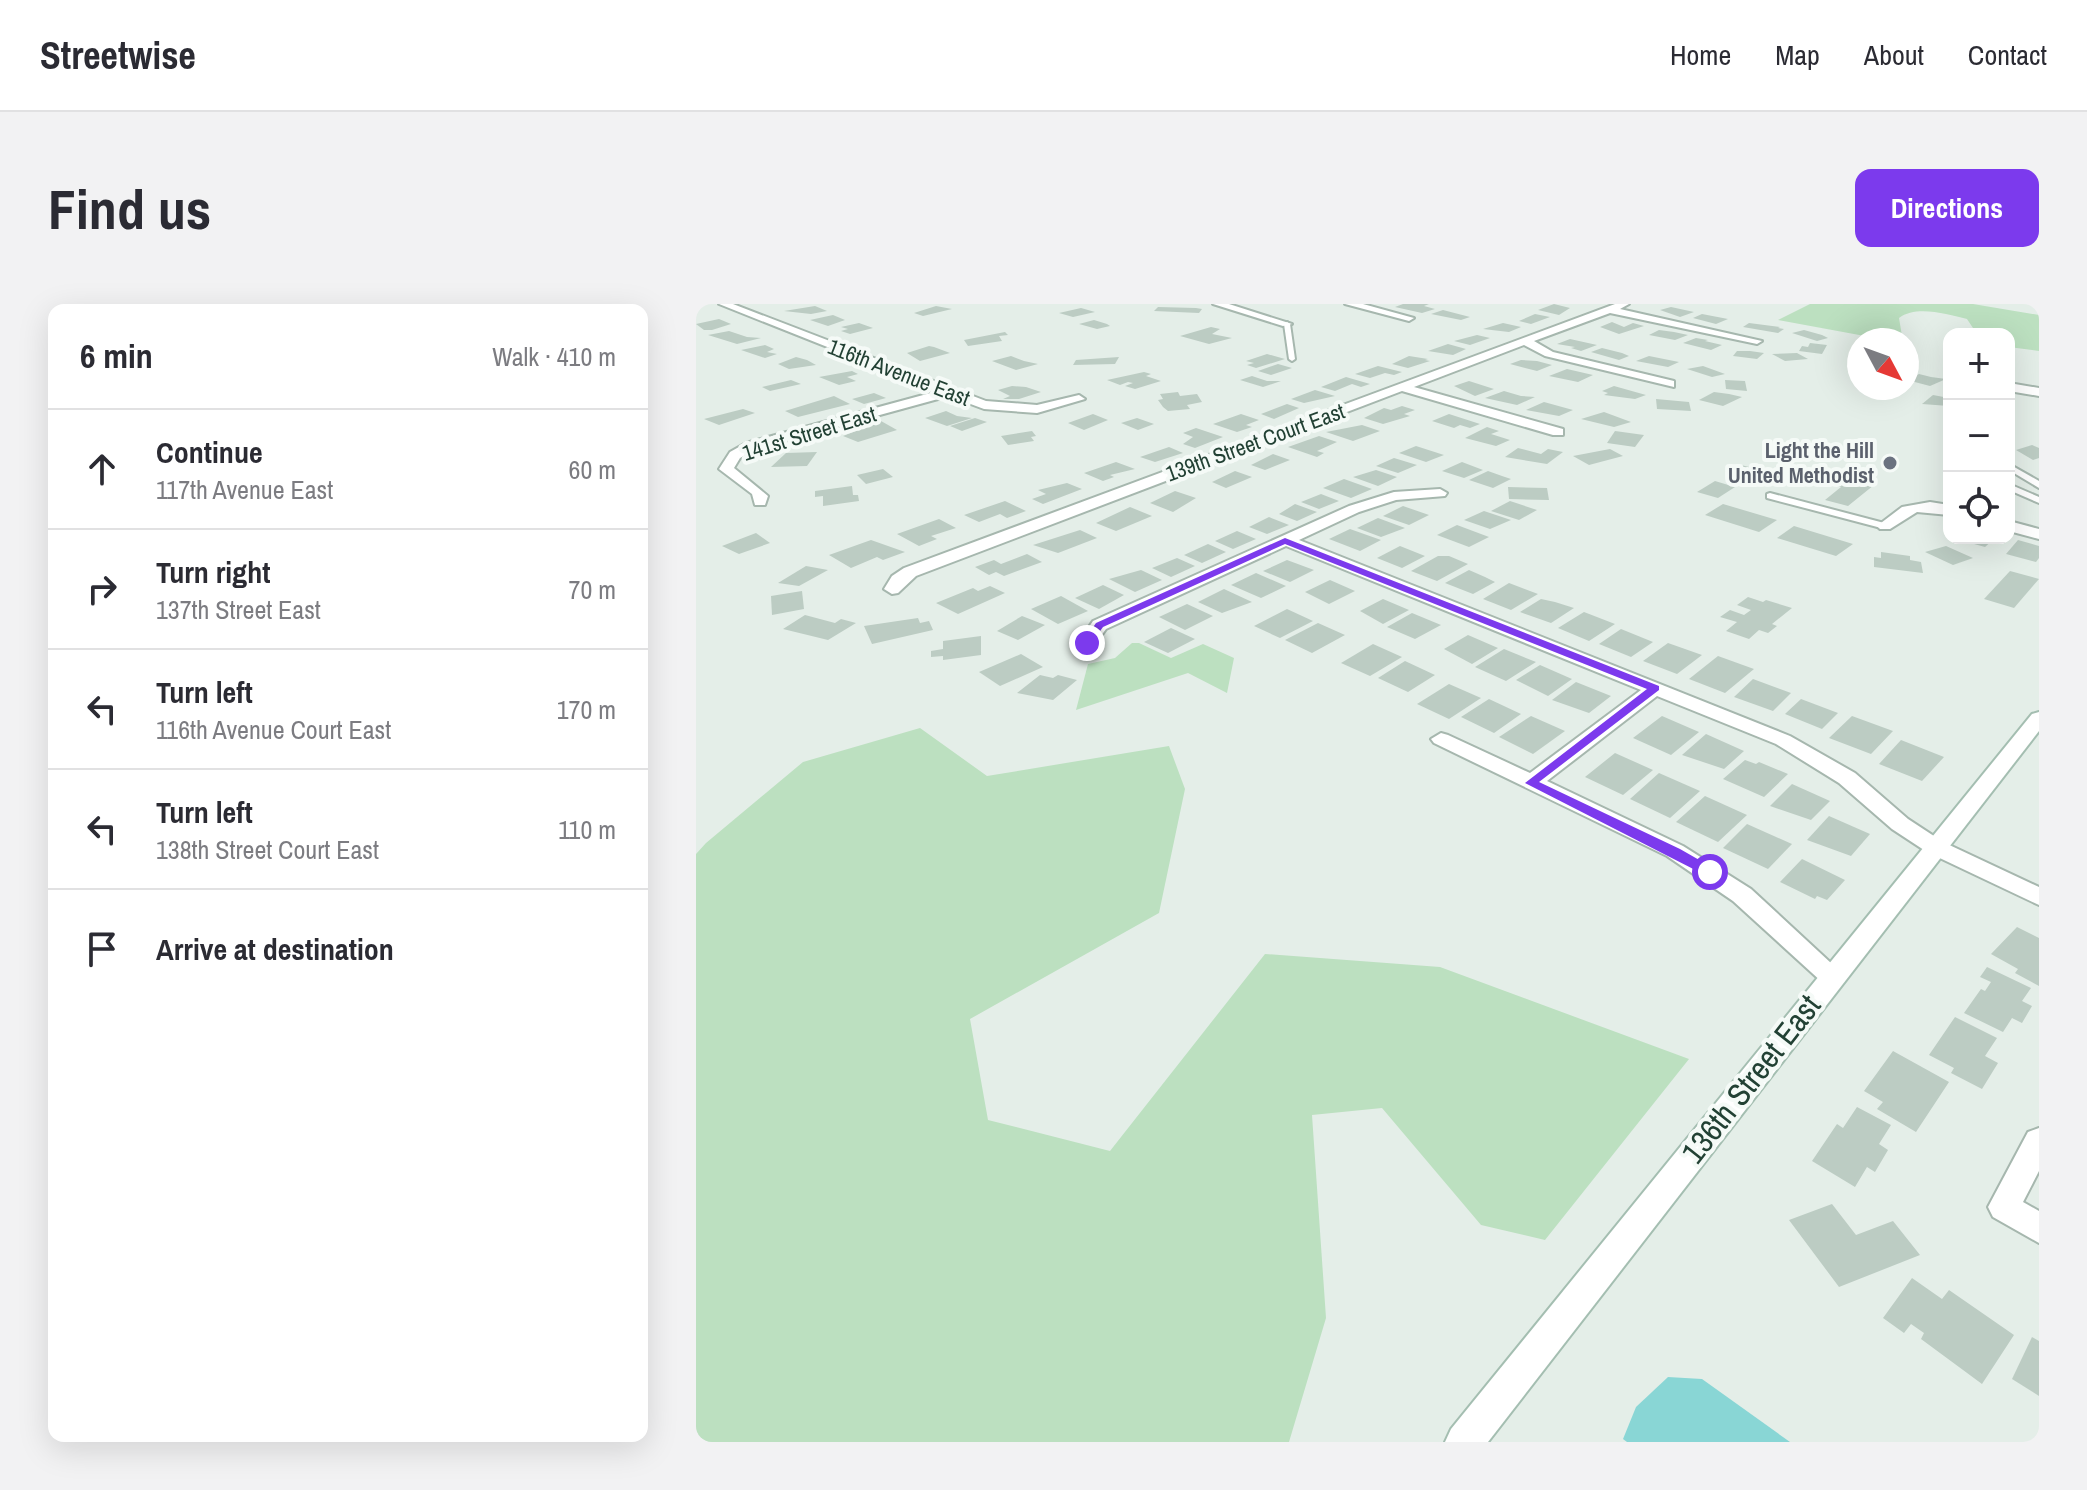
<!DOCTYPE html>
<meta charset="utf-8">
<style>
:root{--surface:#fff;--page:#f2f2f3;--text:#2b2b33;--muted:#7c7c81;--line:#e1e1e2;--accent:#7c3aed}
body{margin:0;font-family:"Archivo Narrow",sans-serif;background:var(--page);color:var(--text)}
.controls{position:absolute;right:24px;top:24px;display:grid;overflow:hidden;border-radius:16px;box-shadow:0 8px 32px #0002}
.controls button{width:72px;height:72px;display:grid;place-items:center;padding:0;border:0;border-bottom:2px solid var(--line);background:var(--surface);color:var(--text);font:40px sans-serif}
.compass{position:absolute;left:1151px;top:24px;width:72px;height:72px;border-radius:50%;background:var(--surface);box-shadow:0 8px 32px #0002;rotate:131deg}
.stop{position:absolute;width:24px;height:24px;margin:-18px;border:6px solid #7c3aed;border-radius:50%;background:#fff}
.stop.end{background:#7c3aed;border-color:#fff;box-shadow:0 2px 8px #0008}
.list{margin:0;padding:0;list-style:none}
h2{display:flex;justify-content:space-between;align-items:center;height:104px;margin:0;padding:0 32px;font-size:34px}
h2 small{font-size:26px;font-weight:400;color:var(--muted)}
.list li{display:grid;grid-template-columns:52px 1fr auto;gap:24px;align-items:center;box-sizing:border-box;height:120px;padding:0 32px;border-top:2px solid var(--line)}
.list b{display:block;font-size:30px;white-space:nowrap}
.list p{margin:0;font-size:26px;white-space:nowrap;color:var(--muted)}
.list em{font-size:26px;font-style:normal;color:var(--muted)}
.icon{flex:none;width:44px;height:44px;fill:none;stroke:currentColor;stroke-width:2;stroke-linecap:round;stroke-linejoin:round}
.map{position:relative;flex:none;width:1343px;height:1138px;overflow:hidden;border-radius:16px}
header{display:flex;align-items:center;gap:48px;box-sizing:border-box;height:112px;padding:0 40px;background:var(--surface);border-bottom:2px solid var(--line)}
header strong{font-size:38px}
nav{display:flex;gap:44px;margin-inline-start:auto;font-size:28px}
.intro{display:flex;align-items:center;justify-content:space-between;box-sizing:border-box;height:192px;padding:0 48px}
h1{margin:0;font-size:56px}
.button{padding:20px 36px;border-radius:16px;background:var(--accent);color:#fff;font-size:28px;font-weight:700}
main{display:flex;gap:48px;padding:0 48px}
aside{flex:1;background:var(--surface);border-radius:16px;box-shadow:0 8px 32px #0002}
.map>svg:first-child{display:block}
</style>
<header>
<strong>Streetwise</strong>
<nav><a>Home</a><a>Map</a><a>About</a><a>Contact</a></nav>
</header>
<div class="intro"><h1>Find us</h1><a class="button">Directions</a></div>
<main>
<aside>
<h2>6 min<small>Walk · 410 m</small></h2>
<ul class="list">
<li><svg class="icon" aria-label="ahead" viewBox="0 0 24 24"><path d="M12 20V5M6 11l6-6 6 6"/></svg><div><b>Continue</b><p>117th Avenue East</p></div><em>60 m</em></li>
<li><svg class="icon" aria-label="right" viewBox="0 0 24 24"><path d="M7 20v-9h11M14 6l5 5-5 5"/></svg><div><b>Turn right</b><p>137th Street East</p></div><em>70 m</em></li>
<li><svg class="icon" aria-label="left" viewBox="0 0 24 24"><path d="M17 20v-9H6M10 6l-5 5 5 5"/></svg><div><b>Turn left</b><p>116th Avenue Court East</p></div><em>170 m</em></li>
<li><svg class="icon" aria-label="left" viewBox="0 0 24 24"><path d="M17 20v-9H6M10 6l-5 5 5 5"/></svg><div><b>Turn left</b><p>138th Street Court East</p></div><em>110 m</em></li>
<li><svg class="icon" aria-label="arrive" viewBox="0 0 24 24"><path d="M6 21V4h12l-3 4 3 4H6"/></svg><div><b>Arrive at destination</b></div></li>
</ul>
</aside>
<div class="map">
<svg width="1343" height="1138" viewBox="0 0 1343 1138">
<rect width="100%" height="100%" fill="#e4eee8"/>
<!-- green -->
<g fill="#bce0c0">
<path d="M1114 0H1277L1343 11V47L1313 43V30H1281L1271 15C1251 10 1220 1 1203 14L1206 32 1185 35 1082 16Z"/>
<polygon points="436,339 443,339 475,354 507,340 538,354 531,389 492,369 380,406 392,360 419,354"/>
<polygon points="224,424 291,472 473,442 489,485 463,609 274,715 292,816 414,847 569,650 744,663 993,755 849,936 785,921 686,804 616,811 630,1014 593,1138 0,1138 0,550 10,539 107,458"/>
</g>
<!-- water -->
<polygon fill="#89d6d5" points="972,1073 1006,1075 1094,1138 931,1138 927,1135 940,1103"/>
<!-- building -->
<g fill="#bcccc3">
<polygon points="707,0 733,0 728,2 739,5 726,9 699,3"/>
<polygon points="858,0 874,4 863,11 842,6"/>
<polygon points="119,2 131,7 115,10 88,7"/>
<polygon points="240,2 256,5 227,12 218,9"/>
<polygon points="462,3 500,4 506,5 503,9 458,7"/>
<polygon points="975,3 998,8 984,13 964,6"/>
<polygon points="385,4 399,8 377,13 363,9"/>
<polygon points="747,6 774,13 765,16 735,10"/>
<polygon points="839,10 854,13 835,20 823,17"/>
<polygon points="1006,10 1032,15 1020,20 997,14"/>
<polygon points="137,11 149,16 132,22 114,16"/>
<polygon points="23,15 35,20 16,26 8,26 0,20"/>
<polygon points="398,16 411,20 414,22 401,25 383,20"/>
<polygon points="916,18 928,23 937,19 948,22 923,30 904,23"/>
<polygon points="163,19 177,24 154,30 145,27 152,25 145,23"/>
<polygon points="807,19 825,23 813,28 787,25"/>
<polygon points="1053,19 1084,23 1082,24 1088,25 1082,29 1047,23"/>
<polygon points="515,23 524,25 516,30 536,34 513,40 484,32"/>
<polygon points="963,26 978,28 992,31 979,36 953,31"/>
<polygon points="1108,26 1126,31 1132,34 1121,37 1096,29"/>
<polygon points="33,27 51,33 65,34 41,40 12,31"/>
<polygon points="309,28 312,31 303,32 306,37 272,42 268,36"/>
<polygon points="781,31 794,34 774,41 758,37"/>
<polygon points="1000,34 1012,36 1009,37 1026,41 1015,46 987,39"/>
<polygon points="874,35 901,41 885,47 875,44 879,43 861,40"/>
<polygon points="1114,39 1131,41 1126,50 1103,47 1106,42 1112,43"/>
<polygon points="752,40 770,45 757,51 732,47"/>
<polygon points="69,41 78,45 71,48 81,50 69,54 45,46"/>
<polygon points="233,42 238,43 254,49 224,57 211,49"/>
<polygon points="906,44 926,49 933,52 923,56 895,48"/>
<polygon points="1041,47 1054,47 1068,49 1061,55 1037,52"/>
<polygon points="1101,49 1112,55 1089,57 1076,50"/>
<polygon points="571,50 589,55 560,64 551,61 558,59 550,57"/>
<polygon points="315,52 328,57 342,60 320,66 296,57"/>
<polygon points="713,52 732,55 729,56 734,57 712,64 696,60"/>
<polygon points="953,52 983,58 972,63 940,57"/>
<polygon points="100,53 111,56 120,61 93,65 82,60"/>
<polygon points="423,53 419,60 377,61 380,56"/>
<polygon points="825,56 841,57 856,61 841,67 814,60"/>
<polygon points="582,60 596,64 575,71 562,67"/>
<polygon points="682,62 706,68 698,71 689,69 674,74 659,70"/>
<polygon points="1007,62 1029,70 1016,73 991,65"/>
<polygon points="871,65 897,71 882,78 853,72"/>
<polygon points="156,67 162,70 151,73 160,77 143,81 123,73"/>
<polygon points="448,68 455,70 450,72 465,77 439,85 429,82 437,79 432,78 424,81 411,76"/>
<polygon points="1223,70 1235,73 1250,75 1234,82 1211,76"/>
<polygon points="556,72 571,77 585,77 567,83 544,76"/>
<polygon points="650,73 674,80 665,83 656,80 639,87 625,83"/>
<polygon points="95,76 105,80 74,87 66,83"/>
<polygon points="1029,76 1049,77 1051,87 1030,85"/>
<polygon points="773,77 798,85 779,92 758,82"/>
<polygon points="316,82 330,83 345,88 323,95 307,95 314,92 302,86"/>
<polygon points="918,82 950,91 939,95 908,91 912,89 906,87"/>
<polygon points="619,86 639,92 608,99 595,95"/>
<polygon points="808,87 825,92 839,93 821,101 789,94"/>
<polygon points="482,88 484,92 501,90 506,98 491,101 494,105 472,107 467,103 462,96 467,95 464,90"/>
<polygon points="1018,88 1033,90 1046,93 1027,102 1003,96"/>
<polygon points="178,89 190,94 168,100 156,95"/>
<polygon points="1237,91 1253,94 1253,102 1226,100"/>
<polygon points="138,92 154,100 102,113 89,107"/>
<polygon points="960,95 993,98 995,107 961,105"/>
<polygon points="848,98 877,106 863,112 830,106"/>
<polygon points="591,100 603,104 578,115 565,110"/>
<polygon points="706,102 719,106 708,110 714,112 687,120 668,114 688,104 695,106"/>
<polygon points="47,105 59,109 23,121 8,115"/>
<polygon points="250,107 261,112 276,114 251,122 229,114"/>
<polygon points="908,108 935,118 918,123 885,115"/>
<polygon points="397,110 412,116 388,126 372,119"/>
<polygon points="545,110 563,116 550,121 556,123 541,128 517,120"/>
<polygon points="753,110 784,120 774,124 764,121 758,124 736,117"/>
<polygon points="279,114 291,118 266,127 254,122"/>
<polygon points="441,114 458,120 442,126 425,119"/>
<polygon points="185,117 201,126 162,138 147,132"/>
<polygon points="666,121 684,127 657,137 630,128"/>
<polygon points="791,123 803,127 795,130 814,136 800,142 769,134"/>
<polygon points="500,124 527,133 499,144 487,140 497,133 487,129"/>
<polygon points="336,127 340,132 335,133 338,137 312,141 305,132"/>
<polygon points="919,127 948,131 939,143 911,139"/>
<polygon points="623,132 641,138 621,147 628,149 621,153 592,143"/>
<polygon points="1336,141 1343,144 1343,154 1337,156 1320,146"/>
<polygon points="720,142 748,151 730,158 703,149"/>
<polygon points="473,143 487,149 459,158 444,153"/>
<polygon points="822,144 845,150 852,145 867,148 851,160 809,153"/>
<polygon points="914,145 927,152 893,161 877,152"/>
<polygon points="121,148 111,162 75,163 90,149"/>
<polygon points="577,150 594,156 569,166 555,161"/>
<polygon points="698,154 721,161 702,169 680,162"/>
<polygon points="420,158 439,165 414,171 418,173 407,177 388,169"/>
<polygon points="766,158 787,166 768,174 746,167"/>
<polygon points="1041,160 1089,172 1078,180 1029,168"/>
<polygon points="187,165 197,173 170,180 161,171"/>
<polygon points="680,166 701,173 682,182 657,173"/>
<polygon points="539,167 556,173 530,184 516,178"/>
<polygon points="792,167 806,172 815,175 797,184 773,176"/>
<polygon points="648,175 676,185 655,194 627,184"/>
<polygon points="1154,175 1178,181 1152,202 1129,196 1145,183 1138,182"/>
<polygon points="1019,177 1039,183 1022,194 1001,188"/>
<polygon points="371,179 386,185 347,200 336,195 350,190 342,186"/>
<polygon points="156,182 157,191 162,191 163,197 127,202 127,192 119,193 119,187"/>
<polygon points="812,183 851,184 853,196 813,195"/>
<polygon points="479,187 500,194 477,208 454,199"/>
<polygon points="625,190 643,197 623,205 605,198"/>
<polygon points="309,197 330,207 311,214 304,210 283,218 268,211"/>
<polygon points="814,197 841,206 823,216 795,207"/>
<polygon points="599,200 621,208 601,217 583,210"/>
<polygon points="1027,200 1081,216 1063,228 1009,211"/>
<polygon points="707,202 733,211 713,221 687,212"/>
<polygon points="434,203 456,212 420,227 400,219"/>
<polygon points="788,207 815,216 794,225 768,216"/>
<polygon points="573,213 593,221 571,230 553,223"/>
<polygon points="682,214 709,224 685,233 661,224"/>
<polygon points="243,215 260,224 235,232 241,235 223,242 201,230"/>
<polygon points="761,221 793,233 773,243 741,231"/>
<polygon points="1098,222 1157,240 1140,252 1081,234"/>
<polygon points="654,225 685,236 664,247 633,235"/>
<polygon points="384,226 401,234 362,249 337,241"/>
<polygon points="541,227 560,235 537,245 519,237"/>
<polygon points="60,229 74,239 43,250 26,242"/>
<polygon points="1294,234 1298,235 1289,243 1260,235"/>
<polygon points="175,236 209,248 187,256 181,253 155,264 133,251"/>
<polygon points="1322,236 1343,242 1343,254 1340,258 1310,250"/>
<polygon points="512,240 530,248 506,259 488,251"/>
<polygon points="704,242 729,252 706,264 681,254"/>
<polygon points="1250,242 1277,254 1257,261 1229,248"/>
<polygon points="1185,248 1214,252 1214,256 1225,258 1227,269 1178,263 1178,253 1185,254"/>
<polygon points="331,250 346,258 308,272 300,268 293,271 279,263 298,256 305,260"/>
<polygon points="742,252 753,252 772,260 741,277 715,267"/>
<polygon points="481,254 499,262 475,273 456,264"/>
<polygon points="591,256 618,266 594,278 567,267"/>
<polygon points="110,262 132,266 103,282 82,279"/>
<polygon points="445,266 466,276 439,288 413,275"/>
<polygon points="773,266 789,273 799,278 777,290 749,279"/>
<polygon points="1314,267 1343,275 1318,304 1288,295"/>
<polygon points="560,269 590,282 565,294 535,281"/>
<polygon points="634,276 659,287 633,300 609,288"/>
<polygon points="813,279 842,290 815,306 787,295"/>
<polygon points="407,281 428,291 403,305 379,294"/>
<polygon points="294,282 309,289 262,310 240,299 277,284 282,287"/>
<polygon points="528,285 556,298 526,309 502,298"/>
<polygon points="106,287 108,305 76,311 75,292"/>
<polygon points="365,292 392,307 362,320 335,305"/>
<polygon points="1052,293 1067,298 1070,296 1096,304 1076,320 1081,322 1072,329 1063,326 1053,335 1030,327 1041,318 1024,313 1034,306 1048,311 1055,306 1041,301"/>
<polygon points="687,295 713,306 687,320 664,307"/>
<polygon points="845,295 859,298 878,304 855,319 824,308"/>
<polygon points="491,300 517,312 489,326 463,313"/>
<polygon points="591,305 617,317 584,334 558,322"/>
<polygon points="888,308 919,320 893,337 862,324"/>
<polygon points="716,309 745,321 719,335 691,323"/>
<polygon points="109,311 139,319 145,315 160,319 132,336 87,325"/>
<polygon points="326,312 349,321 322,336 301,327"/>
<polygon points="222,314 224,319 233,317 237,326 176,340 168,322"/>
<polygon points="622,319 649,331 616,349 589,336"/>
<polygon points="475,324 499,335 472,349 448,338"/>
<polygon points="925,325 957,338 935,353 903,340"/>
<polygon points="772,331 802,344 776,360 748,345"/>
<polygon points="285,332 285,351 247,356 247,352 235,353 235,347 247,345 247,337"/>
<polygon points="972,339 1006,351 981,370 947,357"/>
<polygon points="677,340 706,353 674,372 645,359"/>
<polygon points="808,345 840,358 810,377 779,363"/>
<polygon points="325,350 347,363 304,382 283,368"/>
<polygon points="1022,352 1058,365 1029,389 993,375"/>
<polygon points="709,357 739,371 712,388 682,374"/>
<polygon points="844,361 876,375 852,392 820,376"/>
<polygon points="344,371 357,374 362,371 381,376 357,396 321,389"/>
<polygon points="1057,375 1095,389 1077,407 1038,393"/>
<polygon points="880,378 915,392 893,409 856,396"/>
<polygon points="753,380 785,394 753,415 721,400"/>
<polygon points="793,395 825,410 798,429 765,413"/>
<polygon points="1105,395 1142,409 1126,425 1089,410"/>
<polygon points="835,412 869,427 837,450 803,433"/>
<polygon points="966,412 1003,428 975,451 937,434"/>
<polygon points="1156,412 1197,427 1175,450 1133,434"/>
<polygon points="1010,430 1048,447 1028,465 986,451"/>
<polygon points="1205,436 1248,453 1226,477 1183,460"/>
<polygon points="919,449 957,466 927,491 889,473"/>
<polygon points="1049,456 1060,460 1063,458 1092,470 1068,493 1027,475"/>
<polygon points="963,469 1004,487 974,514 934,495"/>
<polygon points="1096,480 1134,497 1115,516 1074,502"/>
<polygon points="1009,492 1051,511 1022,538 980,518"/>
<polygon points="1133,512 1174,530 1155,552 1111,536"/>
<polygon points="1051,520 1096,540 1072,565 1027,544"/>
<polygon points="1106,555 1149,576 1131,596 1121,592 1119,595 1084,578"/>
<polygon points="1321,623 1343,634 1343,682 1319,669 1322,665 1295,650"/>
<polygon points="1291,663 1335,684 1326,697 1336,702 1326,719 1316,714 1307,728 1268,709 1285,685 1289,687 1295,678 1284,673"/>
<polygon points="1259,713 1301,734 1289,752 1302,759 1286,785 1255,769 1258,764 1233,751"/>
<polygon points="1197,747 1253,778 1220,828 1181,805 1187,798 1168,787"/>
<polygon points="1161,803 1195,821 1183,840 1192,846 1179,868 1171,863 1159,883 1116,857 1141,820 1147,824"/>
<polygon points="1136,900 1160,931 1197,917 1224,951 1143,983 1093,916"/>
<polygon points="1216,974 1246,995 1253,986 1318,1031 1286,1080 1225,1035 1228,1029 1215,1020 1208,1029 1187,1014"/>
<polygon points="1336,1033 1343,1037 1343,1092 1316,1075"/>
</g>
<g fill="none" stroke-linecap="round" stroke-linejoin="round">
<defs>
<g id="lane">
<polygon points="591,18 594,20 599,55 596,57 593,55 588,20"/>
<polygon points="1313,160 1343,177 1343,184 1313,166"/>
<polygon points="1313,180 1343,193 1343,199 1313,186"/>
<polygon points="1074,189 1192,220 1193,222 1189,225 1071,194 1071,190"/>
</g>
<g id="street">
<polygon points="23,0 37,0 290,97 341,101 383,91 389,95 341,109 288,105 253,92 60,145 44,154 38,164 72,192 69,201 59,201 56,190 23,165 34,148 50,139 242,87"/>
<polygon points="517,0 533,0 596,20 587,22"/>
<polygon points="649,0 667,0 718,14 713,17"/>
<polygon points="919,0 933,0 924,5 1066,37 1061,40 914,9 838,37 857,48 978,77 978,83 849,52 828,41 718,83 867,125 867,131 857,131 706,87 220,272 202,289 196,290 188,285 196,272 208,264"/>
<polygon points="1313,79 1343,84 1343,92 1313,87"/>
<polygon points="744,185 751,189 749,192 700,196 663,208 603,236 1094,432 1159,469 1212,515 1247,538 1343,583 1343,601 1231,548 1196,525 1143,479 1080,440 961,392 851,477 987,542 1055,585 1149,672 1145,679 1136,682 1127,679 1037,597 971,552 738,439 735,435 745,429 752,431 834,469 945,386 590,242 410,325 397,343 391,344 382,339 397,317 653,202 698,188"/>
<polygon points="1234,198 1253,201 1253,211 1221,208 1194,225 1184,225 1181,222 1206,203"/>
<polygon points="1313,217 1343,225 1343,235 1313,227"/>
<polygon points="1343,824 1343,867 1327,898 1343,907 1343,939 1297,913 1292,903 1332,828"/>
</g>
<polygon id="secondary" points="1343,408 1343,427 792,1138 749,1138 755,1125 1336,410"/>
</defs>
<!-- lane casing -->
<use href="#lane" stroke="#a6b7ae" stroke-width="4"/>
<!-- street casing -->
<use href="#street" stroke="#a6b7ae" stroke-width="4"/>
<!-- secondary casing -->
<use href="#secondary" stroke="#a4beb1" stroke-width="4"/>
<!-- lane -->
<use href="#lane" fill="#fff" fill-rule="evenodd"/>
<!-- street -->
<use href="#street" fill="#fff" fill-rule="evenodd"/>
<!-- secondary -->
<use href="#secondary" fill="#fff" fill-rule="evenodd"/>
</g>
<!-- route -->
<polygon fill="#7c3aed" points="589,234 963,382 963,386 843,478 984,545 1019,565 1019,571 1009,571 829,479 951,385 589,240 407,323 394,341 386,339 400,319"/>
<!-- markers -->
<circle fill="#6b7280" stroke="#f5faf7" stroke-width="3" cx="1194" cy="159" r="8"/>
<g text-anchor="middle" stroke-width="8" stroke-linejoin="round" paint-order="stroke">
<!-- far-street labels -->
<g font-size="22" fill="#224134" stroke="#f5faf7">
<text transform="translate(203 68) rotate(21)" y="8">116th Avenue East</text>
<text transform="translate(113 129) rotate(-17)" y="8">141st Street East</text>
<text transform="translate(559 138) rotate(-20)" y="8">139th Street Court East</text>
</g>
<!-- far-worship labels -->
<g font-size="22" font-weight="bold" fill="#5b616d" stroke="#f5faf7" text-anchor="end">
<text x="1178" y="154">Light the Hill<tspan x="1178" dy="25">United Methodist</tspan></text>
</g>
<!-- near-street labels -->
<g font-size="32" fill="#224134" stroke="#f5faf7">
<text transform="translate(1055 775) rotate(-52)" y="11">136th Street East</text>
</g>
</g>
</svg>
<div class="controls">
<button>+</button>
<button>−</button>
<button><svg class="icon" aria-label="locate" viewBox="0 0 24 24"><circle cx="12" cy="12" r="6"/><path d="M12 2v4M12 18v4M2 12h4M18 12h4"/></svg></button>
</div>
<svg class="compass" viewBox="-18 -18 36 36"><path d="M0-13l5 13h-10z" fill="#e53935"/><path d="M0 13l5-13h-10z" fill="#7c7c81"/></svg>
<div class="stop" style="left:1014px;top:568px"></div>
<div class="stop end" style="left:391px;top:339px"></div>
</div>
</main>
